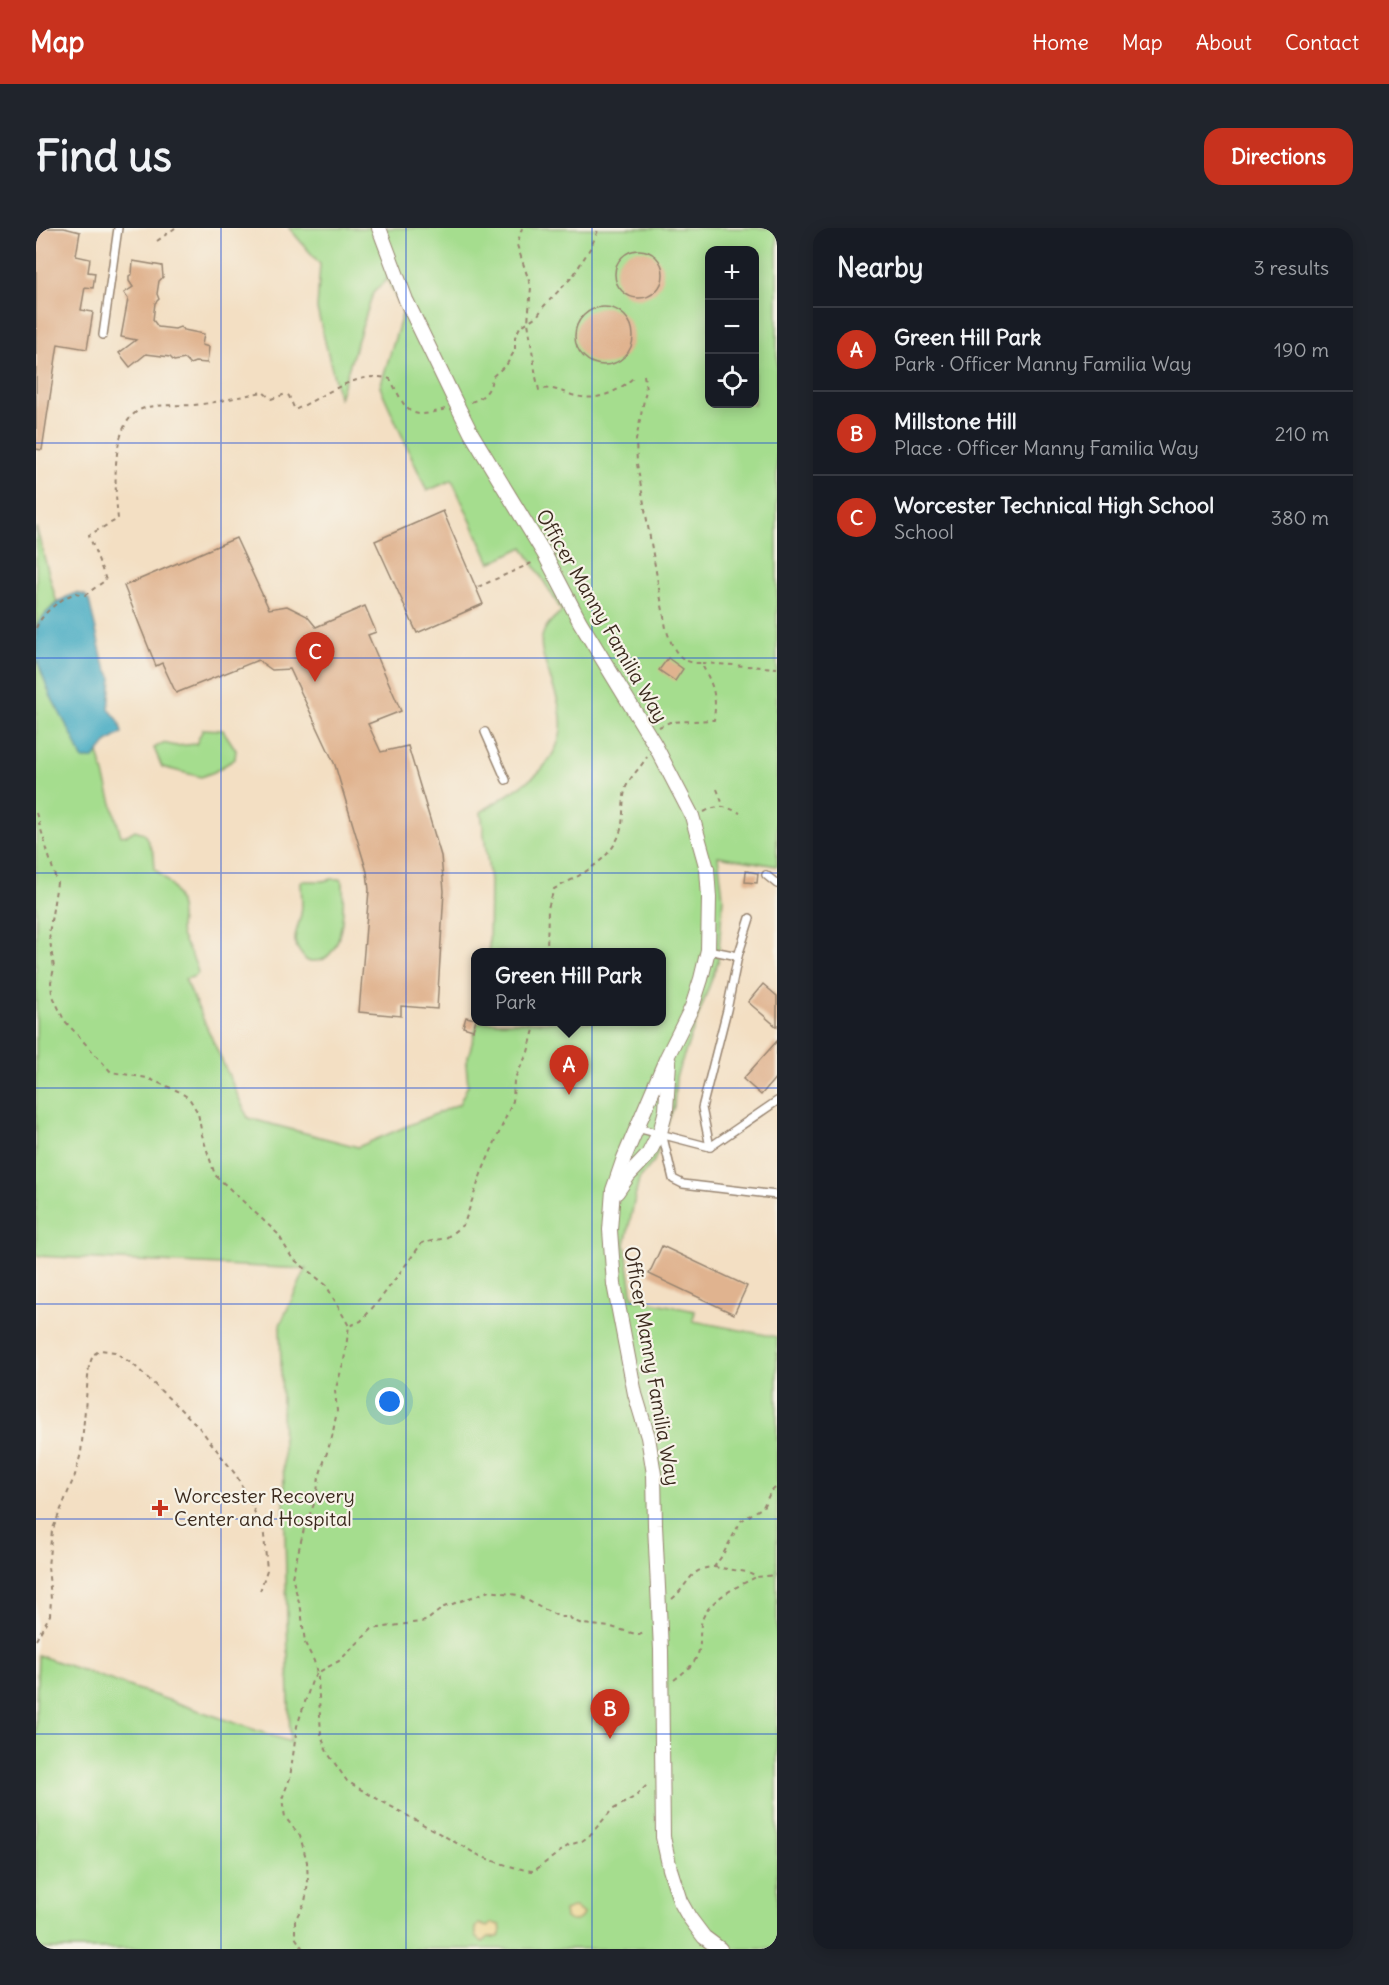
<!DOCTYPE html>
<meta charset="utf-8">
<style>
:root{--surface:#171b24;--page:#20242c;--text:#f1f3f6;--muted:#9ea1a6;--line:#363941;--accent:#c8321e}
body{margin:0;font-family:Delius,sans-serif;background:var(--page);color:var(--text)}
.controls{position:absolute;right:18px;top:18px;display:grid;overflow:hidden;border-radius:12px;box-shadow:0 3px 15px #0003}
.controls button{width:54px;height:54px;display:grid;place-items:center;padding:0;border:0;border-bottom:2px solid var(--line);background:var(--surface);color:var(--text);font:30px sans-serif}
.you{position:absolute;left:354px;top:1174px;width:21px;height:21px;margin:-15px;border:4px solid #fff;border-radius:50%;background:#1a73e8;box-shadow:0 0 0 9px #1a73e833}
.badge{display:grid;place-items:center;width:39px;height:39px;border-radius:50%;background:var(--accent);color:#fff;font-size:20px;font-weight:700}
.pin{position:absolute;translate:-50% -50px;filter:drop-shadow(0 2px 3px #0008)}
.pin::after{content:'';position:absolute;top:32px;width:21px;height:18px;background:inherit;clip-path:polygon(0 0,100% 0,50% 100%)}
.popup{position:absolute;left:435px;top:720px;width:195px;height:78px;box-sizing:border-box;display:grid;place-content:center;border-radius:12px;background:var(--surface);filter:drop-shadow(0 2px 4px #0005);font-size:20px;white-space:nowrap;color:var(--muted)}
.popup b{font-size:22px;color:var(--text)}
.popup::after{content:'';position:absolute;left:50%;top:100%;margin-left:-12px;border:12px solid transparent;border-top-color:var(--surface)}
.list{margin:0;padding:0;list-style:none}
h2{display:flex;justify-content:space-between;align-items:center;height:78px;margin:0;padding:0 24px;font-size:26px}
h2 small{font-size:20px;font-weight:400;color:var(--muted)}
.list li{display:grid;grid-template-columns:39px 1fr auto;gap:18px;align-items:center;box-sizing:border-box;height:84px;padding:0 24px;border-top:2px solid var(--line)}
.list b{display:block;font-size:22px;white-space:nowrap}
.list p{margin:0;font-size:20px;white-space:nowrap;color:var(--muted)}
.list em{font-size:20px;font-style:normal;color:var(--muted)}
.icon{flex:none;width:33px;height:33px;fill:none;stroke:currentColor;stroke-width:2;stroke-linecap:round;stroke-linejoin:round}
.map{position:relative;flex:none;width:741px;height:1721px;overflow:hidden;border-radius:18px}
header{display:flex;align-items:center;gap:36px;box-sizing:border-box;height:84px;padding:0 30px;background:var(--accent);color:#fff}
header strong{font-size:28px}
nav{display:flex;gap:33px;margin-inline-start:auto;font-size:21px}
.intro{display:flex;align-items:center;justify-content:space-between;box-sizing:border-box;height:144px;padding:0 36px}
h1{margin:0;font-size:42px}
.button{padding:15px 27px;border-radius:18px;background:var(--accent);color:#fff;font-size:21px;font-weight:700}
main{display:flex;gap:36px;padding:0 36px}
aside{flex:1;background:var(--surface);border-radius:18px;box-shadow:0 3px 15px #0003}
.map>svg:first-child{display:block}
</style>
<header>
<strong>Map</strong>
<nav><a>Home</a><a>Map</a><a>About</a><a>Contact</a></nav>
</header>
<div class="intro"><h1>Find us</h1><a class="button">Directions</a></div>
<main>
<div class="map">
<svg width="741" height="1721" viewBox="0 0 741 1721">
<rect width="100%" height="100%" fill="#f7f3e8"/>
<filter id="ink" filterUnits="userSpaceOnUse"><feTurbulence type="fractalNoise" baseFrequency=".0167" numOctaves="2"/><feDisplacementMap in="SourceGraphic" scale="12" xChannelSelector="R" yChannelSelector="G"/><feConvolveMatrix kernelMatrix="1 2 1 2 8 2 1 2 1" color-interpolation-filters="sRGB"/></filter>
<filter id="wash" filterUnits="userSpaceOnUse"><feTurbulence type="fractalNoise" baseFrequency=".008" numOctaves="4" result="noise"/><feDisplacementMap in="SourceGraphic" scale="24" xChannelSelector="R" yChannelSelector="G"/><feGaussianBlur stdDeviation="1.35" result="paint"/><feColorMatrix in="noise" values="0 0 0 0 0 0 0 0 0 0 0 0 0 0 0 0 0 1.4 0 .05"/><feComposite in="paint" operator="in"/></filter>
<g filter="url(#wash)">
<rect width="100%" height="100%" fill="#f3dfc3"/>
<!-- green -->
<g fill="#a5dd8e" stroke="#708456" stroke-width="1.5" fill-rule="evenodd">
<path d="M253 0H741V638L682 628 687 669 682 734 640 849 638 878 618 933 603 951 589 1016 597 1070 659 1083 657 1093 741 1109V1721H0V1481L2 1427 254 1514 244 1097 270 1041 0 1028V299L85 608 91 607 99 602 108 605 118 626 119 641C135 655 144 666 145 688 145 695 143 700 145 707 150 720 160 731 162 745L157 749 149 751 212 890 322 919 423 876 432 857 430 836 442 794H626V724H453L454 652 445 584C461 573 494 554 505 542 540 502 522 477 509 434 506 424 503 413 508 403 512 394 519 389 526 383L487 319 454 335 416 252 391 263 344 159 367 84 351 51 337 65 303 170 281 81 284 36ZM674 22H718V176H674Z"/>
<polygon points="167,501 187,502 200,522 199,531 178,544 165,549 126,539 118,520 127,515 140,518 160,516"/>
<path d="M296 651H305L307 655C308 676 309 721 286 732 282 733 275 733 271 733 252 713 260 709 265 686 267 676 265 663 265 653H287Z"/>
</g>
<!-- sand -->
<g fill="#eeda9e" stroke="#94825e" stroke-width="1.5">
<path d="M539 1679 547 1686C544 1694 536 1695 529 1690L528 1683Z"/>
<path d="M456 1695 464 1697 465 1703 463 1709H453L447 1714C440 1711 439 1707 440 1700L443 1696 451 1699Z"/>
</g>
<!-- water -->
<path fill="#44abc3" stroke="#406a70" stroke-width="1.5" d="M40 365 49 367 53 372 67 433 76 450 73 481 83 493 86 505 70 515 57 531H46L38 511 15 469 0 430V400C6 385 25 370 40 365Z"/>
<g id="blocks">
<!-- building -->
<g fill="#e0b38f">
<polygon points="3,0 28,0 44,4 40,28 54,31 52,44 59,45 57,60 49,59 45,82 57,84 51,121 22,116 6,222 0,221 0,16"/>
<circle cx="603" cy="46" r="24"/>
<polygon points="97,33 126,38 127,49 123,53 121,66 123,71 119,75 117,92 122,99 139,101 144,99 148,102 168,106 166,117 173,119 171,135 159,134 154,136 149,131 138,133 134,129 110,126 94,139 83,125 100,112 85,109 92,71 88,65 97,59 93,53 93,48 96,46"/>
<circle cx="568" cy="108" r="29"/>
<polygon points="407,283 447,376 381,405 339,313"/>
<polygon points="200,310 233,381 251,378 271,388 280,399 329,378 340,404 332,407 365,483 332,496 345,524 372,518 405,628 408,663 401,781 365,778 365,788 323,784 333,662 331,644 299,537 254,441 236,442 222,432 140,465 126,435 120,438 88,358"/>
<polygon points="632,430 647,441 639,453 623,442"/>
<polygon points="710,643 722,645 721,655 709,654"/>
<polygon points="727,756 741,768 741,799 712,774"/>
<polygon points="430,789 440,791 437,802 427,799"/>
<polygon points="741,813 741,848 725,867 707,851"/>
<polygon points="626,1018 711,1058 698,1086 613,1046"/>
</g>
</g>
</g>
<g filter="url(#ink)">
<use href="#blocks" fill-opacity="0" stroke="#978470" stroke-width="1.5"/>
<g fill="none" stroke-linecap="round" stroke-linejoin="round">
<defs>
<g id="lane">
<polyline points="67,107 82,0"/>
<polyline points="449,504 470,552"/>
<polyline points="730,647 741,656"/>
<polyline points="672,722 702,728"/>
<polyline points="601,900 674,919 741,873"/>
<polyline points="626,905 637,951 647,956 741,967"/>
<polyline points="674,919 666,880 691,782 702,728 714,690"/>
</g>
<g id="street">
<polyline points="343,0 370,72 417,169 435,205 509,327 544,394 619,517 656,588 671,641 673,670 672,722 665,751 656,779 631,829 588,930 577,962 574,1002 578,1056 599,1166 612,1209 618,1246 619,1297 625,1422 627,1609 634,1641 644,1673 653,1689 668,1709 684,1721"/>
<polyline points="581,964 592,948 612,927 625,901 630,882 633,834"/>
</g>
</defs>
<!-- lane casing -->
<use href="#lane" stroke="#978470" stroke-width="10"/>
<!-- street casing -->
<use href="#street" stroke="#978470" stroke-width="16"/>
<!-- path -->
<g stroke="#978470" stroke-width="2" stroke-dasharray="4.5 4.5" stroke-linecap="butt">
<path d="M486 0 481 17 495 59 492 94 500 149 503 162C515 158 524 163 536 167 559 174 579 166 597 150"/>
<polyline points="121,13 139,0"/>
<path d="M608 147 610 162 600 212 601 236 630 400C636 419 642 436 665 435 677 457 681 466 678 492L634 494 623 499"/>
<path d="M435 174C448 170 455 162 456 149L471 136 479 122V109L484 99 502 87 508 78 537 48 555 19 563 0"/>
<polyline points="442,359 498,334"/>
<path d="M0 400C6 385 25 370 40 365L49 367 70 352 53 307 82 291C79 261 72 187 112 179 127 176 143 178 158 177 181 175 204 168 227 164L235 171 250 166 253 168 259 182C286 169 323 141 354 151 371 181 370 194 409 181"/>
<polyline points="666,435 741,440"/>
<polyline points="681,561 687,577"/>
<path d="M668 584C683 576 689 578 704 585"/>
<polyline points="0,585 21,655 13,706 18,740 15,754 16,766 28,792 75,844 111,850 142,863 153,870 162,885 166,907 179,947 242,1006 256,1030 290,1057 313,1098"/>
<path d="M511 724 512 680 518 661C545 647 581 630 586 596 588 584 586 572 590 559 594 549 605 539 611 529"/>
<path d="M500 794 492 824 478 852 477 873 445 946 428 996 410 1010 386 1015 345 1070 325 1093 313 1098 308 1133 299 1163 301 1183 296 1209 283 1249 280 1271 268 1301 256 1349 265 1381 269 1415 278 1433 282 1450 285 1507 291 1524 311 1553 329 1564 444 1628C453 1632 491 1644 498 1643L533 1617 546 1613 553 1608 576 1582 600 1568 613 1555"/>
<polyline points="678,1339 711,1344 720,1349 741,1347"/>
<path d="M636 1371C653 1357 653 1340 678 1339L686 1328 705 1293 727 1279 735 1263 741 1259"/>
<polyline points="0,1412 14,1387 15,1371 12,1338 16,1303 39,1247 45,1225 53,1138 57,1127 64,1122 79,1124 99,1138 162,1198 200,1247 214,1273 228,1307 231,1342 224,1363"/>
<path d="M638 1452C652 1441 663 1434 664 1415 664 1408 664 1399 666 1392 674 1370 701 1359 720 1349"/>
<polyline points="267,1721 259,1709 259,1692 269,1674 272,1655 271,1634 264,1608 249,1589 246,1571 254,1550 261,1498 276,1453 281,1445 303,1433 336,1401 390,1393 408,1379 453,1363 482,1367 507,1381 524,1389 534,1389 536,1392 546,1396 575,1399 603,1407 610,1404"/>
</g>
<!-- lane -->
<use href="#lane" stroke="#fff" stroke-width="7"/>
<!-- street -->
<use href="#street" stroke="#fff" stroke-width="14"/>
</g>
</g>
<!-- grid -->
<path fill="none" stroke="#1d4ed8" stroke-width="1.5" stroke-opacity="0.55" d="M185 0V1721M370 0V1721M556 0V1721M0 215H741M0 430H741M0 645H741M0 860H741M0 1076H741M0 1291H741M0 1506H741"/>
<!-- markers -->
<path fill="#c8321e" stroke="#f7f3e8" stroke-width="2" d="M121 1271h6v6h6v6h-6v6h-6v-6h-6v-6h6z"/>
<g text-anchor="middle" stroke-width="4.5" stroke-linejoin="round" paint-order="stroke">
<!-- street labels -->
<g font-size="20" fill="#3b2a1e" stroke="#f7f3e8">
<text transform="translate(566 388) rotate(60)" y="7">Officer Manny Familia Way</text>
<text transform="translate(616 1138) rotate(80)" y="7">Officer Manny Familia Way</text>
</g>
<!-- poi labels -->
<g font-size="20" fill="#3b2a1e" stroke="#f7f3e8" text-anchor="start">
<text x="138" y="1275">Worcester Recovery<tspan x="138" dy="23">Center and Hospital</tspan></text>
</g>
</g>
</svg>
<div class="controls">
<button>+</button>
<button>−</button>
<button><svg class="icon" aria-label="locate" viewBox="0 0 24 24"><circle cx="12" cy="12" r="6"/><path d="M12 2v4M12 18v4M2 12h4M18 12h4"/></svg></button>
</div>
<div class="you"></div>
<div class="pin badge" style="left:533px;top:867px">A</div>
<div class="popup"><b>Green Hill Park</b>Park</div>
<div class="pin badge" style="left:574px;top:1511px">B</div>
<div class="pin badge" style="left:279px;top:454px">C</div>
</div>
<aside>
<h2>Nearby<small>3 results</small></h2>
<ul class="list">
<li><span class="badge">A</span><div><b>Green Hill Park</b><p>Park · Officer Manny Familia Way</p></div><em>190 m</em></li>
<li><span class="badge">B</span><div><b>Millstone Hill</b><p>Place · Officer Manny Familia Way</p></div><em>210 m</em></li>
<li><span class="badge">C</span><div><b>Worcester Technical High School</b><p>School</p></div><em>380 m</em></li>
</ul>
</aside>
</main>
